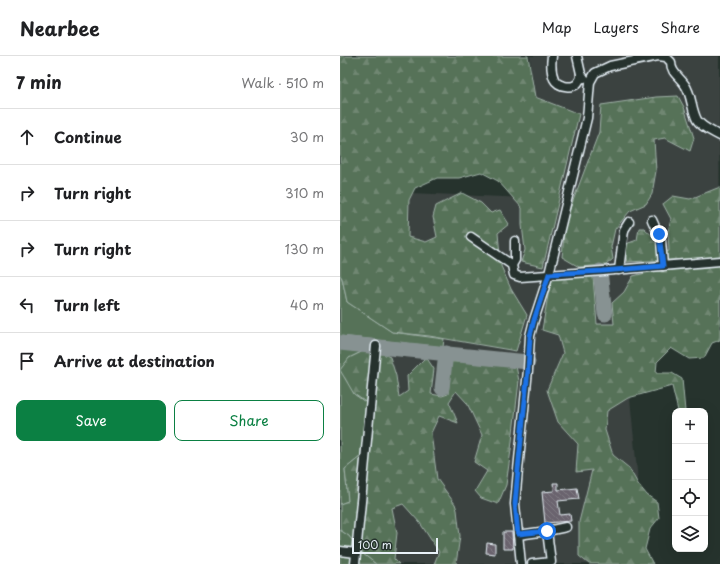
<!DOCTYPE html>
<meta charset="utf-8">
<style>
:root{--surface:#fff;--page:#f2f2f2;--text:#202124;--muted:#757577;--line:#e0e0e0;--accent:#0b8043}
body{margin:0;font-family:"Playpen Sans",sans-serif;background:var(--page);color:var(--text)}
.controls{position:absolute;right:12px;bottom:12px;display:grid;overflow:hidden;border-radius:8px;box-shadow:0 4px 16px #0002}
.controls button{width:36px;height:36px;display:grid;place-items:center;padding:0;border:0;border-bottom:1px solid var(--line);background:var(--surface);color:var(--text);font:20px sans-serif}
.scale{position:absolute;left:12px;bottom:10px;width:86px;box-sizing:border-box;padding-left:4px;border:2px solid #e8f1f8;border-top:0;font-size:11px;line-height:14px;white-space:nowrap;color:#e8f1f8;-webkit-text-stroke:3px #26332d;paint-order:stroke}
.stop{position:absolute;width:12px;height:12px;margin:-9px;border:3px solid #1a73e8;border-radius:50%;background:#fff}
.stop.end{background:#1a73e8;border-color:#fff;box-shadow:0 1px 4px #0008}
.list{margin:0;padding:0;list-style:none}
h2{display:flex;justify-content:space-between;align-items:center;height:52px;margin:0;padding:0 16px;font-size:17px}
h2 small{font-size:13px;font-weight:400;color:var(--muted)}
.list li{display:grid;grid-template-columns:26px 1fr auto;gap:12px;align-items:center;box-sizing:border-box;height:56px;padding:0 16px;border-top:1px solid var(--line)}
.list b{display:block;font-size:15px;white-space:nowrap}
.list em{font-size:13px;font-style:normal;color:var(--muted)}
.actions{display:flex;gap:8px;padding:12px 16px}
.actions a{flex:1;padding:9px 0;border:1px solid var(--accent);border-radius:8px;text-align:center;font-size:14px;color:var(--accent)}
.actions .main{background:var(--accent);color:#fff}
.icon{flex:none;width:22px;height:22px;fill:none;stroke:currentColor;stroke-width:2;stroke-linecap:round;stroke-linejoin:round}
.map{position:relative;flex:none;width:380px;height:508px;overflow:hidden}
header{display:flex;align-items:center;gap:24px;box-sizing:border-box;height:56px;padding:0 20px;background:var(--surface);border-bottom:1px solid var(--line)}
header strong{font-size:19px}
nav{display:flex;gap:22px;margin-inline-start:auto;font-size:14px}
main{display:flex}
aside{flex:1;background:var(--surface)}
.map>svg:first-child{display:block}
</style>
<header>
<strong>Nearbee</strong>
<nav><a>Map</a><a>Layers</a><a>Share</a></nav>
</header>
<main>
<aside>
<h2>7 min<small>Walk · 510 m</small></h2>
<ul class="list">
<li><svg class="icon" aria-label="ahead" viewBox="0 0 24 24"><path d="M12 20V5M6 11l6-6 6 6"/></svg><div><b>Continue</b></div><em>30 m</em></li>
<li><svg class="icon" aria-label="right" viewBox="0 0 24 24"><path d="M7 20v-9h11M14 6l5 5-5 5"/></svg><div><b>Turn right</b></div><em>310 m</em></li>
<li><svg class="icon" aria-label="right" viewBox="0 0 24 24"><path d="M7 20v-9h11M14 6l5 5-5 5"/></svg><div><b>Turn right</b></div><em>130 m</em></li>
<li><svg class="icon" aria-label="left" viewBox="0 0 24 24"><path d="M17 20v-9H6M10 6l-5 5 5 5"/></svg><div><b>Turn left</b></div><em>40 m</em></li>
<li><svg class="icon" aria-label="arrive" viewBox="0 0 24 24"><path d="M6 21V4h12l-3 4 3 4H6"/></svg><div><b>Arrive at destination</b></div></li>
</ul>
<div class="actions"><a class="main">Save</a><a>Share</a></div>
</aside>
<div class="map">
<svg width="380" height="508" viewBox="0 0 380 508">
<defs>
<pattern id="forest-firs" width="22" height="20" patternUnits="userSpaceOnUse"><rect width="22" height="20" fill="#577259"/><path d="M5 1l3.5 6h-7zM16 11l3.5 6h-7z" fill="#6f8772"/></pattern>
<pattern id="building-back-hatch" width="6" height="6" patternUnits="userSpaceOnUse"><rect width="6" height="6" fill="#6b646e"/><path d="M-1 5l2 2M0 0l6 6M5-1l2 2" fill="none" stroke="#807b83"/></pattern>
</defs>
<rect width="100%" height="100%" fill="#26332d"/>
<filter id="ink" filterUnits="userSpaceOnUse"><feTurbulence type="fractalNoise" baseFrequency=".025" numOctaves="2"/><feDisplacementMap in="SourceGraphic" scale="8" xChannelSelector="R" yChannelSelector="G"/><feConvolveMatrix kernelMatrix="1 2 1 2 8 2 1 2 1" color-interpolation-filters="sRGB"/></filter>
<g filter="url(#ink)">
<!-- built -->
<polygon fill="#3b4240" points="190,0 379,0 380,252 284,280 306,508 0,508 0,134 187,142 194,64"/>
<!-- green -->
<g fill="#577259" stroke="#a0b2a8">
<polygon points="0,219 2,222 7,246 52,276 104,283 103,291 0,280"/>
<polygon points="0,293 21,296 9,302 14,338 34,352 31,392 5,413 8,445 0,448"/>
<polygon points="0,474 9,480 22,497 36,508 0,508"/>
</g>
<!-- forest -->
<g fill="url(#forest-firs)" stroke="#a0b2a8">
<polygon points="0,0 188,0 195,41 239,58 203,211 181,206 185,194 182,169 182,152 158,125 141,116 119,122 97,122 75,132 69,144 68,181 86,186 97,181 93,161 96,150 122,137 141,147 151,157 160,154 169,168 158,177 161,210 171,233 187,259 176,295 89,280 52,276 7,246 2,222 0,219"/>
<polygon points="338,40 344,51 354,82 350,95 325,82 314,84 316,115 312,138 306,148 290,155 275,173 271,191 273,203 266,209 239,211 222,201 225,166 259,76 261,49 316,41"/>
<polygon points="380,131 380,201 349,203 287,206 283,189 297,184 299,172 304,172 317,184 319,197 329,195 328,176 331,163 323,148 333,140 350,143"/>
<polygon points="380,209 380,284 372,287 364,302 349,303 331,292 317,306 316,317 332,317 342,323 345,355 338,355 332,330 288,342 267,355 265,374 273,399 289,412 298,428 307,439 317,446 319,462 310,473 305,493 313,508 249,508 239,500 239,466 252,414 236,416 238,388 218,366 207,334 223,297 218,279 202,274 211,222 253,221 257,268 274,268 272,247 284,236 293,220 310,216"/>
<polygon points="30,292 50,301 56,320 59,341 68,335 67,320 86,301 94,313 91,338 102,340 108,338 109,328 107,316 110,305 119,306 122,303 162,305 176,310 179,325 171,394 166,429 158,448 141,442 135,435 147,415 134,406 142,379 127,347 116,335 109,346 118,367 99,360 91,377 97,423 115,448 117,454 120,480 116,508 94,508 99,496 80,467 63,448 52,452 57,477 54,503 59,508 36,508 22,497 9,480 0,474 0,448 8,445 5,413 31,392 34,352 14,338 0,314 9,302"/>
</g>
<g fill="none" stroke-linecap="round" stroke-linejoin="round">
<!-- taxiway -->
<g stroke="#879292" stroke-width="15">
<polyline points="260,215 265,258"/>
<polyline points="0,287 188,306"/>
<polyline points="102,332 106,297"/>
</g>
</g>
<!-- building -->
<g fill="url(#building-back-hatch)" stroke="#e8f1f8">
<polygon points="213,427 218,427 218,434 237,432 239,443 218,445 220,459 230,458 231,465 205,467 202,436 214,435"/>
<polygon points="163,476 172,476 173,493 163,493"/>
<polygon points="147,487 155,488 155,498 146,497"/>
</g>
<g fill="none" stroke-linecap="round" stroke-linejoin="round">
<defs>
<g id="minor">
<path d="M212 0C211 7 211 16 214 23 218 31 235 34 239 25 241 23 241 20 241 18"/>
<polyline points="237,0 241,18 244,22"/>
<polyline points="312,164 321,184 323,210"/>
<polyline points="131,181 172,209 174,219 180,221 263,215 380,205"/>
<polyline points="172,209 175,204 175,185"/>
<polyline points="279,214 284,174 289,166"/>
<polyline points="207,475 226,471"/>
<polyline points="178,479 207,475 211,506 192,508"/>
<polyline points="0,495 16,497"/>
<polyline points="15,508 36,290"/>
<path d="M181 508 175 448 178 414 188 314 190 280 194 264 209 218 247 62 250 26 255 17 270 10 318 0 326 1 331 6C331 17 339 20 345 29 352 39 351 53 357 64 361 71 373 76 380 80"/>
</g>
</defs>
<!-- minor casing -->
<use href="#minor" stroke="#e8f1f8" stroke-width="11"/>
<!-- minor -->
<use href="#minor" stroke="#26332d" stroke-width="8"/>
</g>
</g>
<g fill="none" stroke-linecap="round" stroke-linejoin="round" filter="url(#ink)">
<!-- route -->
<polyline stroke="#1a73e8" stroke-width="5" points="207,475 178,478 175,448 178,414 188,314 190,280 194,264 209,218 263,215 323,210 319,178"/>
</g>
</svg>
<div class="controls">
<button>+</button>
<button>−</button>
<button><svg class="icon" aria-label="locate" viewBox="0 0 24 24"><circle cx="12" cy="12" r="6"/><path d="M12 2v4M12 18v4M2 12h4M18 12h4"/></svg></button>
<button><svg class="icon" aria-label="layers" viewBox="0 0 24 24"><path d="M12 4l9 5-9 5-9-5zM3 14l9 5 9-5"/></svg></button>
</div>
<div class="scale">100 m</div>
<div class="stop" style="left:207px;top:475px"></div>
<div class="stop end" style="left:319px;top:178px"></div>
</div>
</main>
